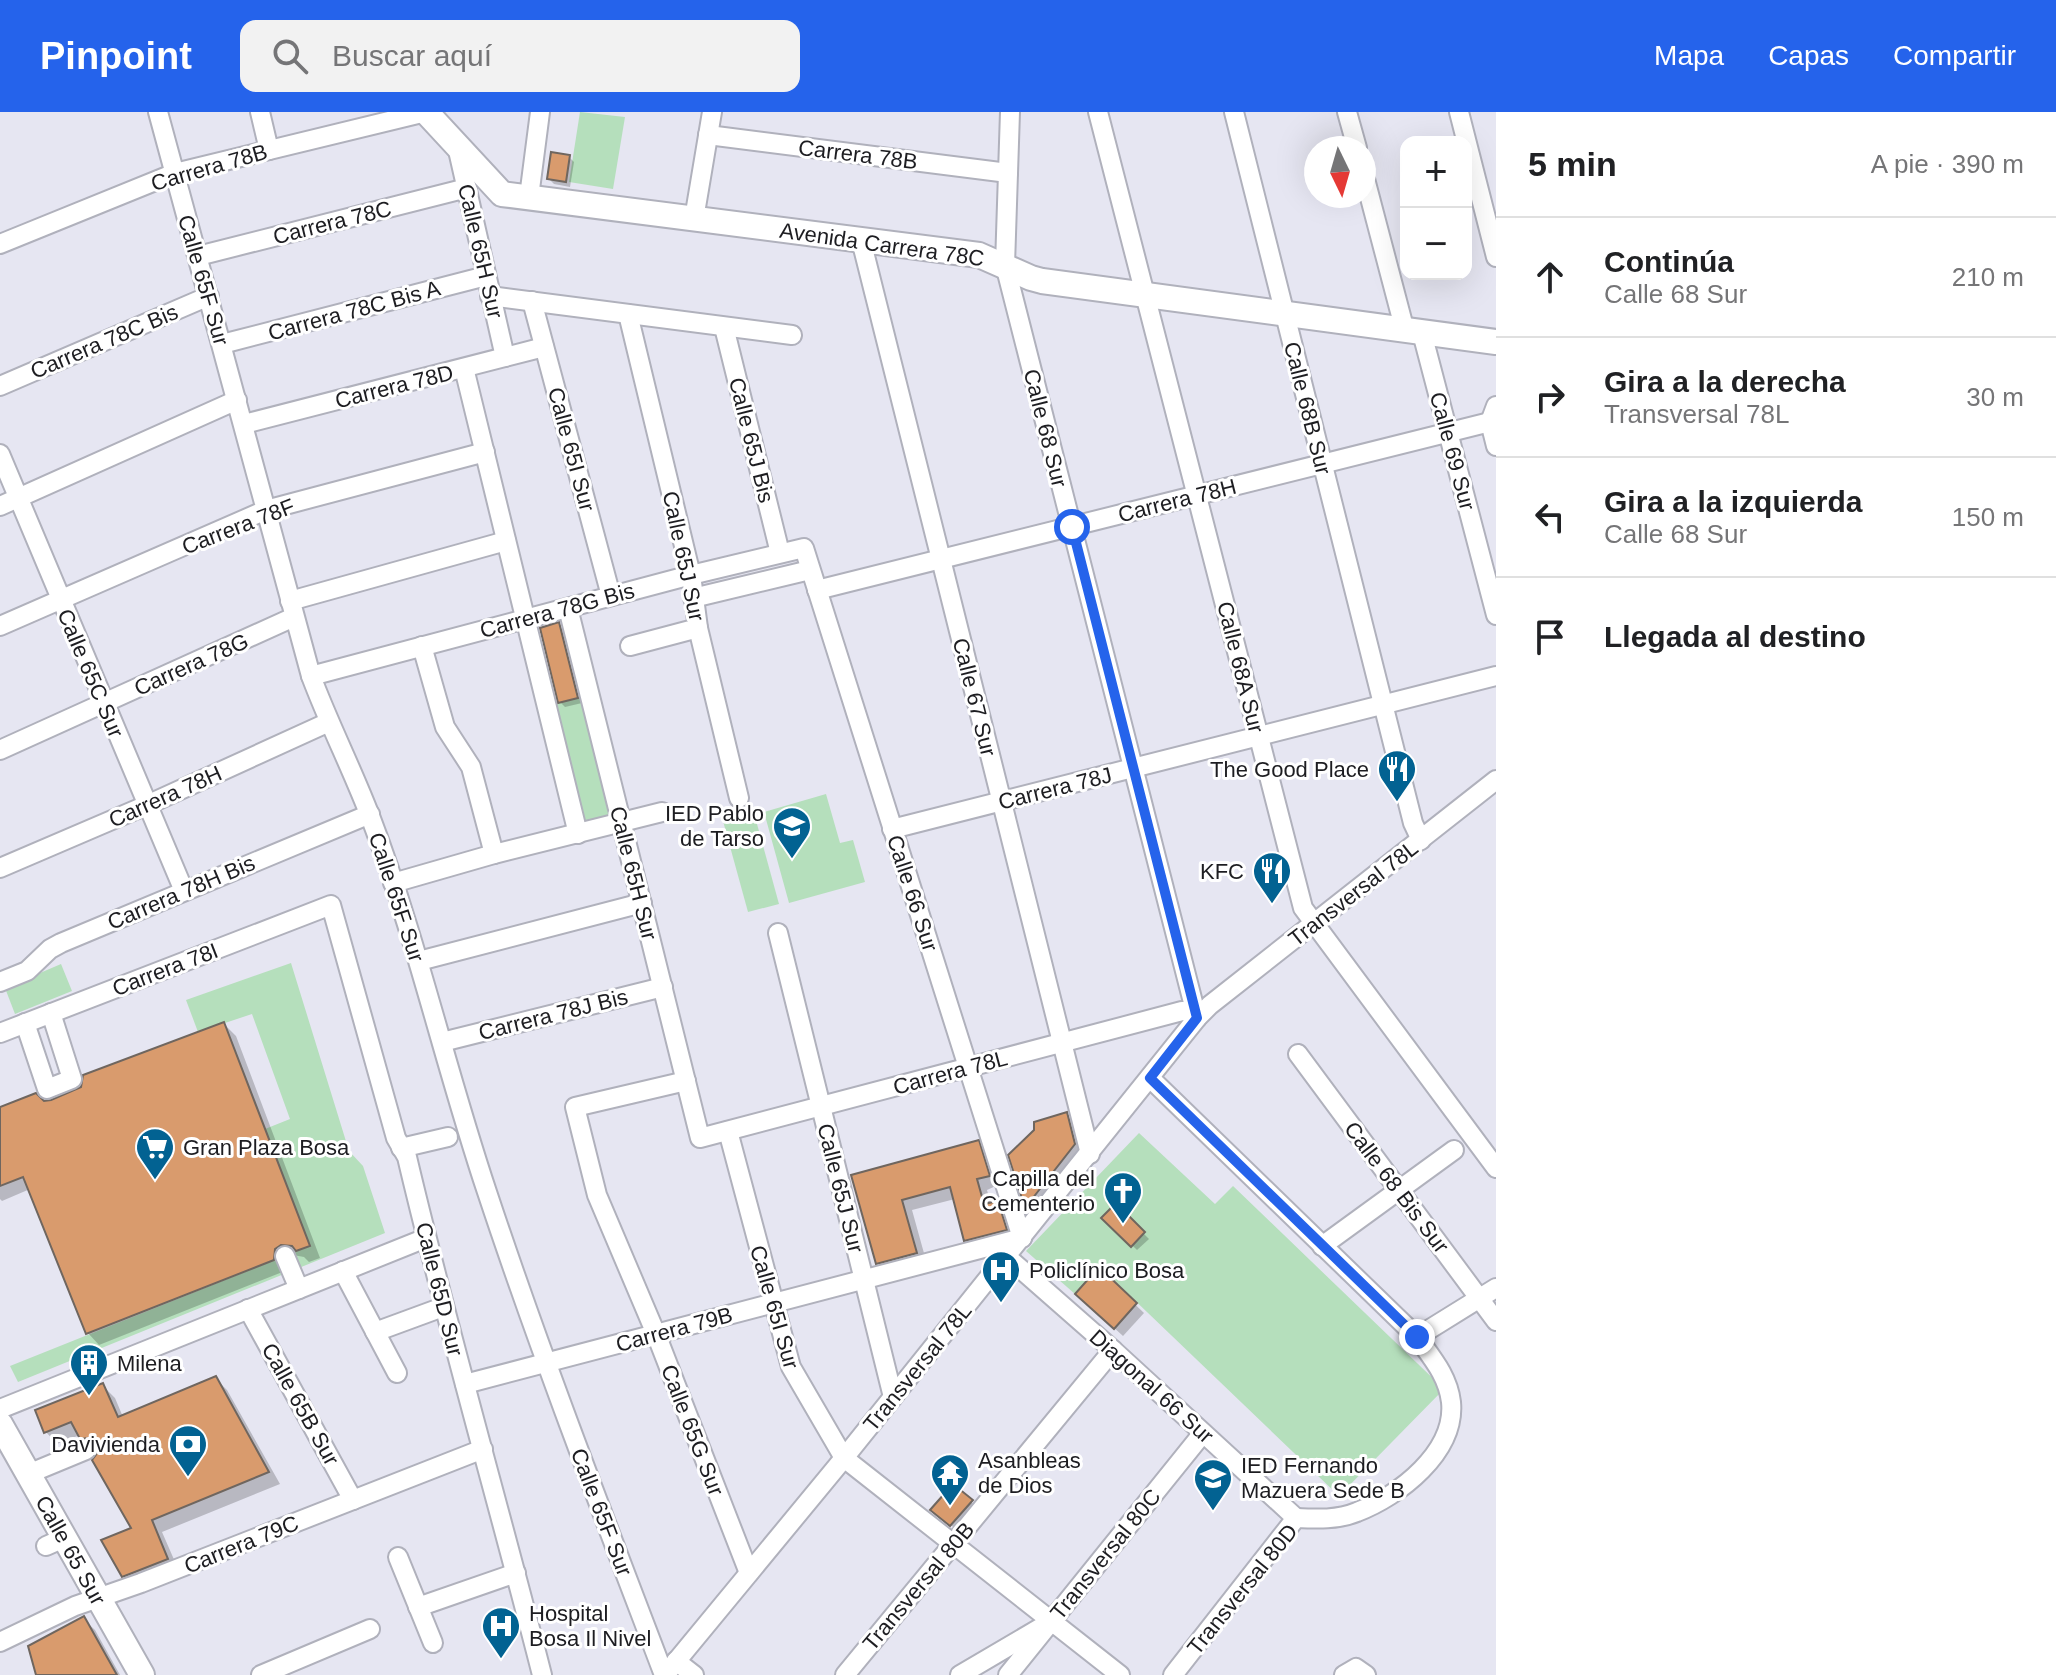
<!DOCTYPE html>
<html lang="es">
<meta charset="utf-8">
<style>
:root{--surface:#fff;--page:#f2f2f2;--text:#202124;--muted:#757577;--line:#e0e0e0;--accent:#2563eb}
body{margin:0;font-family:Helvetica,sans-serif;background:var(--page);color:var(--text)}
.controls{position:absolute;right:24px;top:24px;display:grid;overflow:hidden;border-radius:16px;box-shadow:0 8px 32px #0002}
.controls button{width:72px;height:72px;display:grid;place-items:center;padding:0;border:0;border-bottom:2px solid var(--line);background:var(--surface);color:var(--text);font:40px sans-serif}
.compass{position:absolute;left:1304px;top:24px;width:72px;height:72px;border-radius:50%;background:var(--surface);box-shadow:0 8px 32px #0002;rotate:175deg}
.stop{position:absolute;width:24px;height:24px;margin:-18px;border:6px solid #2563eb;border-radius:50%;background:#fff}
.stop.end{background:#2563eb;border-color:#fff;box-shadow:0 2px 8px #0008}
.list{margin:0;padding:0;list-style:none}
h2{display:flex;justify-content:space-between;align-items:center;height:104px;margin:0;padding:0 32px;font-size:34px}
h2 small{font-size:26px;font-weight:400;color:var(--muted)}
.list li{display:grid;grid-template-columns:52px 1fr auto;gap:24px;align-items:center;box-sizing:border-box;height:120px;padding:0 32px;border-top:2px solid var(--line)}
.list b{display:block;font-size:30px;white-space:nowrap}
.list p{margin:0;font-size:26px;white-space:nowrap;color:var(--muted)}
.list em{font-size:26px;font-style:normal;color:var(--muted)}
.icon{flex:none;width:44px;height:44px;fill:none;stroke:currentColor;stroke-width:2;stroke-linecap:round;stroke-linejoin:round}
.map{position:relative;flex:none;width:1496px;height:1563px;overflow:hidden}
header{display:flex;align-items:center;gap:48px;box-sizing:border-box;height:112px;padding:0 40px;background:var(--accent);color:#fff}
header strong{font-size:38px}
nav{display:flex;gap:44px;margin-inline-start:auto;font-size:28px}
.search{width:560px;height:72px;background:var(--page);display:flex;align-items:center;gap:20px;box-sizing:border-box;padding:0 28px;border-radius:16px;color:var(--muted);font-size:30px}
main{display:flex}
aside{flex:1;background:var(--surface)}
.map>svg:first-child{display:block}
</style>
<header>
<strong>Pinpoint</strong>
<div class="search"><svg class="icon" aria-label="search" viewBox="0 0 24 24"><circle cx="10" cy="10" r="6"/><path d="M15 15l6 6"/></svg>Buscar aquí</div>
<nav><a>Mapa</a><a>Capas</a><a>Compartir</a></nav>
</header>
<main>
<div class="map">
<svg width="1496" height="1563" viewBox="0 0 1496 1563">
<rect width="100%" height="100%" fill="#e6e6f2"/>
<!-- green -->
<g fill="#b5dfbc">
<polygon points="580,0 625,5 613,77 569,70"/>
<polygon points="580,585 609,703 581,710 551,592"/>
<polygon points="826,682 840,731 853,728 865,770 789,791 764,700"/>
<polygon points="754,701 779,792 748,800 723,709"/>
<polygon points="291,851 349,1039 363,1054 385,1121 18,1270 10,1254 310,1134 265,1017 290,1007 252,902 198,920 186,888"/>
<polygon points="61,852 72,879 15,902 5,876"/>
<polygon points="1139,1021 1215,1092 1233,1074 1444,1277 1339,1384 1100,1155 1075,1182 1026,1139"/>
</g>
<!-- shadow -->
<g fill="#0003">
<polygon points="569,45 574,50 570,75 554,72 549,67"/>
<polygon points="559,513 564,518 582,591 565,595 560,590"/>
<polygon points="224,912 236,924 320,1146 309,1150 304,1145 293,1143 285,1159 99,1233 88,1221 30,1077 2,1089 0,1087 0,997 52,990"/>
<polygon points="1067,1003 1078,1014 1086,1044 1038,1106 1027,1095 1011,1044"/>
<polygon points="978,1031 989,1041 998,1073 987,1078 991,1093 997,1091 1008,1102 1016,1128 976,1139 965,1128 955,1087 912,1098 927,1152 889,1162 878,1151 854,1064"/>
<polygon points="1116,1094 1149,1127 1137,1138 1104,1106"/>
<polygon points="1099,1158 1144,1201 1123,1224 1086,1190"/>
<polygon points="216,1267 227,1278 280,1372 162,1420 179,1459 135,1476 123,1464 134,1417 99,1338 94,1338 80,1323 57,1332 46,1320 103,1274 115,1286 123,1305"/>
<polygon points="971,1390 976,1395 957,1418 938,1403"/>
<polygon points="83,1507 95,1518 120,1563 38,1563"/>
</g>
<!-- building -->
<g fill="#d99b6d" stroke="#6f665f" stroke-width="2">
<polygon points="551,40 570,43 566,70 547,67"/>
<polygon points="559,510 578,586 558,591 540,516"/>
<polygon points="224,910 310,1134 296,1139 292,1134 281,1133 275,1137 274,1148 86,1222 23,1065 0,1074 0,995 36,981 44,989 51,988 81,975 83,963"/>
<polygon points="1067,1000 1075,1032 1025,1096 1008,1043 1034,1018 1034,1010"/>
<polygon points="979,1028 990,1064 977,1067 984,1092 998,1089 1007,1118 964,1129 950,1075 902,1088 917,1141 876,1152 851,1063"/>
<polygon points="1116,1091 1145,1120 1131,1135 1101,1106"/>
<polygon points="1099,1155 1137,1191 1114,1217 1075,1182"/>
<polygon points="216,1264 269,1360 152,1408 168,1447 122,1465 101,1428 131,1416 92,1348 98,1340 97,1333 88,1326 80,1327 71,1310 44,1321 35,1298 103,1271 118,1305"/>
<polygon points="953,1372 973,1388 950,1414 930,1398"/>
<polygon points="84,1504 117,1563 36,1563 28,1534"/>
</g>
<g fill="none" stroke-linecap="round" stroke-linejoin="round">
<defs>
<g id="minor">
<path d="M158 0 311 564C329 612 352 657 370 704 417 827 445 955 487 1080 541 1243 603 1403 664 1563"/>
<polyline points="260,0 269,38"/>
<polyline points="1010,0 1005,153 1197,906"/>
<polyline points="1098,0 1303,796 1496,1056"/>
<polyline points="1234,0 1413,711 1421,728"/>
<polyline points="1347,0 1357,36"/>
<polyline points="1459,0 1496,145"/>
<polyline points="708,23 1008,61"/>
<polyline points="457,34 505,245"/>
<polyline points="1364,63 1405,219"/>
<polyline points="529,85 540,0"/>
<polyline points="694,107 712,0"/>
<polyline points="861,128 1090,1042"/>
<polyline points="0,132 175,61 426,0"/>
<polyline points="198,144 467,76"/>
<polyline points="490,184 792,223"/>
<polyline points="532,189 611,484"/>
<polyline points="628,202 691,463 698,516 739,686"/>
<polyline points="724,215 780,441"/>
<polyline points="1422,221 1496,503"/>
<polyline points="222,232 486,164"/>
<polyline points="464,256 578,722"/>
<polyline points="0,274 209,184"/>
<polyline points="1496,294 1490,310 1496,334"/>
<polyline points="244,312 544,235"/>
<polyline points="0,342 184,779"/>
<polyline points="0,394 237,288"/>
<polyline points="817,478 1490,310"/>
<polyline points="693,486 810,458"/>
<polyline points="290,489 506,429"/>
<polyline points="568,496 700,1026 1182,899 1190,900 1197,906"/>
<polyline points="0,514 266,398 485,340"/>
<polyline points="422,534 445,615 471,655 494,742"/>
<polyline points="630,534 698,516"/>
<polyline points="311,564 691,463 804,436 1022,1126"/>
<polyline points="0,638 294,505"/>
<polyline points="892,717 1496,564"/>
<polyline points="0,756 147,693 329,610"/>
<polyline points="393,771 494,742 662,700"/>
<polyline points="778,821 893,1285"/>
<polyline points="419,849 642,791"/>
<polyline points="0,870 27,859 50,837 61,831 370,702"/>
<polyline points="25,911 47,977 72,967 51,901"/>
<path d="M0 921 331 793 396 1026 407 1045C448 1219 498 1390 542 1563"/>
<polyline points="442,930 663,875"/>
<polyline points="1298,942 1496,1209"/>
<path d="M1150 966 1417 1225C1432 1246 1448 1264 1451 1290 1456 1340 1399 1384 1357 1400 1338 1408 1317 1407 1296 1406L1173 1563"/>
<polyline points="686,969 575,995 597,1083 656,1222 749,1461"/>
<polyline points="728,1019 791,1255 844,1346 1120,1563"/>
<polyline points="401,1036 448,1025"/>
<polyline points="1322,1134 1454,1038"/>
<polyline points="285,1144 299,1177"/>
<polyline points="1007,1145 1113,1238 1296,1406"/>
<polyline points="343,1159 397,1261"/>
<polyline points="248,1197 353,1388"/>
<polyline points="375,1220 443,1195"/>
<polyline points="1417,1225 1496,1176"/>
<polyline points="465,1272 1022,1126"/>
<polyline points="0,1297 426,1126"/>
<polyline points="28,1362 86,1338"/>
<polyline points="46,1434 64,1426"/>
<polyline points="398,1445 433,1531"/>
<polyline points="418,1495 516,1461"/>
<polyline points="0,1530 75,1494 141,1471 483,1337"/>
<polyline points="676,1549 694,1563"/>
<polyline points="261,1563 370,1517"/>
<polyline points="665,1563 844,1346 1197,906 1210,893 1496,668"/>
<polyline points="845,1563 1113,1238"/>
<polyline points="960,1563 1040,1516"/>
<polyline points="1008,1563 1203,1321"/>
<polyline points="1344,1563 1356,1556 1366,1563"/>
</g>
<g id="major">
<polyline points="426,0 502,82 979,143 1031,166 1042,169 1496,230"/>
<polyline points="0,1312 142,1563"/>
</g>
</defs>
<!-- minor casing -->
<use href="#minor" stroke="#b0b1bc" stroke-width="22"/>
<!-- major casing -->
<use href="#major" stroke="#b0b1bc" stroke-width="28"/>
<!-- minor -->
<use href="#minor" stroke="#fff" stroke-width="18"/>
<!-- major -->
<use href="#major" stroke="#fff" stroke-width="24"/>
</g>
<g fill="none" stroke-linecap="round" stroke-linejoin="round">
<!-- route -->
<polyline stroke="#2563eb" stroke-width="10" points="1072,415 1197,906 1150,966 1417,1225"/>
</g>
<!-- icons -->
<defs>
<symbol id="restaurant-pin" viewBox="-11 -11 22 30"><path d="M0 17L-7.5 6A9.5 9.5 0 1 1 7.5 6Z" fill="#026292" stroke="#fff"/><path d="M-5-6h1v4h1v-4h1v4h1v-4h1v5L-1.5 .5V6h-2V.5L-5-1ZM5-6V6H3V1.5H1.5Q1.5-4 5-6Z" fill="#fff"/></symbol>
<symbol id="school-pin" viewBox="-11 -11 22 30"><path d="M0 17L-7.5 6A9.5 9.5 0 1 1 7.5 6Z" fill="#026292" stroke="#fff"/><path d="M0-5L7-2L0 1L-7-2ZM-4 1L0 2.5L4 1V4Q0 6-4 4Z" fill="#fff"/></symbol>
<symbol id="supermarket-pin" viewBox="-11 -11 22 30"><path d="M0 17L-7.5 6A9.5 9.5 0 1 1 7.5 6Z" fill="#026292" stroke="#fff"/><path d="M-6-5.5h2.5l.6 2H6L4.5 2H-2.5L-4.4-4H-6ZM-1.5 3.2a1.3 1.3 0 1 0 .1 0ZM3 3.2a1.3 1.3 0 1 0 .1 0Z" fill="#fff"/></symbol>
<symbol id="church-pin" viewBox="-11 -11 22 30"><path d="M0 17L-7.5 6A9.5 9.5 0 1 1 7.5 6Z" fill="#026292" stroke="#fff"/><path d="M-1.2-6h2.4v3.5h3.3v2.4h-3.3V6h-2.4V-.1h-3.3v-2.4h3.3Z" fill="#fff"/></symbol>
<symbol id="hospital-pin" viewBox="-11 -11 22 30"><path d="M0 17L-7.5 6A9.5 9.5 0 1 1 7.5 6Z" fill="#026292" stroke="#fff"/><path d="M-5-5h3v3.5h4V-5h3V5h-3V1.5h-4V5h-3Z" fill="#fff"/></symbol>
<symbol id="building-pin" viewBox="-11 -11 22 30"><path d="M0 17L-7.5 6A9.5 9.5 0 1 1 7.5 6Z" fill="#026292" stroke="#fff"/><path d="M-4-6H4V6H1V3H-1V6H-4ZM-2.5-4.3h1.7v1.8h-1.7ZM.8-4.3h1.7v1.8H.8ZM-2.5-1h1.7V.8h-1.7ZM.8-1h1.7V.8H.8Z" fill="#fff"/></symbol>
<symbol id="bank-pin" viewBox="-11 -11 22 30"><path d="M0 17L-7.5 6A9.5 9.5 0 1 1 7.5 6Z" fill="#026292" stroke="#fff"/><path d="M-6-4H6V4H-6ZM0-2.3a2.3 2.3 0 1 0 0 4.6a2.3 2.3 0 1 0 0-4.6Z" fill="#fff"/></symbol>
<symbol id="temple-pin" viewBox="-11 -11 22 30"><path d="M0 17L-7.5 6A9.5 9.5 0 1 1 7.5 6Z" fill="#026292" stroke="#fff"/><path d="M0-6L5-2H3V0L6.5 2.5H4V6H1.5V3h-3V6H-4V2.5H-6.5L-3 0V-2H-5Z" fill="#fff"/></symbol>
</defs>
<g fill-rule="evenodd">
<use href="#restaurant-pin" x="1375" y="635" width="44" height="60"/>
<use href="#school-pin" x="770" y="692" width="44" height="60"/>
<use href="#restaurant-pin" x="1250" y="737" width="44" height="60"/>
<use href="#supermarket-pin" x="133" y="1013" width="44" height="60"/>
<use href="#church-pin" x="1101" y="1057" width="44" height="60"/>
<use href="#hospital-pin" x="979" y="1136" width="44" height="60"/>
<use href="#building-pin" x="67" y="1229" width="44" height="60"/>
<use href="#bank-pin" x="166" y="1310" width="44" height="60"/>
<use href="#temple-pin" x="928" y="1339" width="44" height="60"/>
<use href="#school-pin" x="1191" y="1344" width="44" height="60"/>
<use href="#hospital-pin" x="479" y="1492" width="44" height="60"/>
</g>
<g text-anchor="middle" stroke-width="6" stroke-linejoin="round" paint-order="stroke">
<!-- street labels -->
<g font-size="22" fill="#1d1d21" stroke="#fff">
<text transform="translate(858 42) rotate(7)" y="8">Carrera 78B</text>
<text transform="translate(209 55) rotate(-16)" y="8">Carrera 78B</text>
<text transform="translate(332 110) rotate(-14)" y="8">Carrera 78C</text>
<text transform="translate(882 132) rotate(8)" y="8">Avenida Carrera 78C</text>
<text transform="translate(481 139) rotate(77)" y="8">Calle 65H Sur</text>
<text transform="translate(204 168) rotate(74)" y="8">Calle 65F Sur</text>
<text transform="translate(354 198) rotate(-15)" y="8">Carrera 78C Bis A</text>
<text transform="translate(104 229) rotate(-23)" y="8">Carrera 78C Bis</text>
<text transform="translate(394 274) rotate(-14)" y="8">Carrera 78D</text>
<text transform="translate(1308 296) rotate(76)" y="8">Calle 68B Sur</text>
<text transform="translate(1046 316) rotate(76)" y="8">Calle 68 Sur</text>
<text transform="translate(752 328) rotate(76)" y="8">Calle 65J Bis</text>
<text transform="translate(572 337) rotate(75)" y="8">Calle 65I Sur</text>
<text transform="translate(1453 339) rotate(75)" y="8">Calle 69 Sur</text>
<text transform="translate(1177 388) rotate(-14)" y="8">Carrera 78H</text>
<text transform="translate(238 414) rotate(-21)" y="8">Carrera 78F</text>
<text transform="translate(684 444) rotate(78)" y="8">Calle 65J Sur</text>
<text transform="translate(557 498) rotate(-15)" y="8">Carrera 78G Bis</text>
<text transform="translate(191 552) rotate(-24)" y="8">Carrera 78G</text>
<text transform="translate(1241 555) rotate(76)" y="8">Calle 68A Sur</text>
<text transform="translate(91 561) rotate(67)" y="8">Calle 65C Sur</text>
<text transform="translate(975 585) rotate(76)" y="8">Calle 67 Sur</text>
<text transform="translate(1055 676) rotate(-14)" y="8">Carrera 78J</text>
<text transform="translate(165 684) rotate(-24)" y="8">Carrera 78H</text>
<text transform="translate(634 761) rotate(76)" y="8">Calle 65H Sur</text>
<text transform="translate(181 780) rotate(-23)" y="8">Carrera 78H Bis</text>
<text transform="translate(913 781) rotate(72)" y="8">Calle 66 Sur</text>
<text transform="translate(1353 781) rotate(-38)" y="8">Transversal 78L</text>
<text transform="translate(397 785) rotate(72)" y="8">Calle 65F Sur</text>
<text transform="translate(165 857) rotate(-21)" y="8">Carrera 78I</text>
<text transform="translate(553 902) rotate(-14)" y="8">Carrera 78J Bis</text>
<text transform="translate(950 960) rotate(-15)" y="8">Carrera 78L</text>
<text transform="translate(1397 1075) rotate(53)" y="8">Calle 68 Bis Sur</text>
<text transform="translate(841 1076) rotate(76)" y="8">Calle 65J Sur</text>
<text transform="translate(440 1177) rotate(76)" y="8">Calle 65D Sur</text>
<text transform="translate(775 1195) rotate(74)" y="8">Calle 65I Sur</text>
<text transform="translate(674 1217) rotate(-15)" y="8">Carrera 79B</text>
<text transform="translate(917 1255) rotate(-51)" y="8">Transversal 78L</text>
<text transform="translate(1152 1274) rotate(42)" y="8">Diagonal 66 Sur</text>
<text transform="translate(301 1292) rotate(61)" y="8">Calle 65B Sur</text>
<text transform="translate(693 1318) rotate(69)" y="8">Calle 65G Sur</text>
<text transform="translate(602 1400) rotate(69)" y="8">Calle 65F Sur</text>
<text transform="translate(241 1432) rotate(-22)" y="8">Carrera 79C</text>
<text transform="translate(71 1438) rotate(61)" y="8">Calle 65 Sur</text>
<text transform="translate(1105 1442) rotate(-51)" y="8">Transversal 80C</text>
<text transform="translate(918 1474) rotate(-50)" y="8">Transversal 80B</text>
<text transform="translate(1242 1477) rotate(-51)" y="8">Transversal 80D</text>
</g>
<!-- poi labels -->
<g font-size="22" fill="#1d1d21" stroke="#fff" text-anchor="start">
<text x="1369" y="665" text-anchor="end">The Good Place</text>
<text x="764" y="709" text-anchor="end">IED Pablo<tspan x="764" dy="25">de Tarso</tspan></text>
<text x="1244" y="767" text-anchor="end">KFC</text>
<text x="183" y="1043">Gran Plaza Bosa</text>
<text x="1095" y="1074" text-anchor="end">Capilla del<tspan x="1095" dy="25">Cementerio</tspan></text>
<text x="1029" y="1166">Policlínico Bosa</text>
<text x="117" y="1259">Milena</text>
<text x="160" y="1340" text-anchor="end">Davivienda</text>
<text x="978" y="1356">Asanbleas<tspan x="978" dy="25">de Dios</tspan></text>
<text x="1241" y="1361">IED Fernando<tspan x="1241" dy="25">Mazuera Sede B</tspan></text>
<text x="529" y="1509">Hospital<tspan x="529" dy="25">Bosa Il Nivel</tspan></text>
</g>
</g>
</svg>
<div class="controls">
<button>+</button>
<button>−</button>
</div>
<svg class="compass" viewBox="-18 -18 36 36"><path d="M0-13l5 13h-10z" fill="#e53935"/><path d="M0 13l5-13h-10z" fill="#757577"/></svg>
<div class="stop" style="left:1072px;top:415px"></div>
<div class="stop end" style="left:1417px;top:1225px"></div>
</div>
<aside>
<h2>5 min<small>A pie · 390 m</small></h2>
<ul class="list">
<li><svg class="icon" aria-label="ahead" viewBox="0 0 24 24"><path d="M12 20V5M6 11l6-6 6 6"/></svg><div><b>Continúa</b><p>Calle 68 Sur</p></div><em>210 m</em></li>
<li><svg class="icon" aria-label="right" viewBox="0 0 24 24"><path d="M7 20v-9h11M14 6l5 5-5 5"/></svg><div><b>Gira a la derecha</b><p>Transversal 78L</p></div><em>30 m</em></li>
<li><svg class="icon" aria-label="left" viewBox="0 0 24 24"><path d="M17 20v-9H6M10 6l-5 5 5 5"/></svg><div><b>Gira a la izquierda</b><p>Calle 68 Sur</p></div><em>150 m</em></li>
<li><svg class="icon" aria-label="arrive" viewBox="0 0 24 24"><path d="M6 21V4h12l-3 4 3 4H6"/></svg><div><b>Llegada al destino</b></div></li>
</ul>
</aside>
</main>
